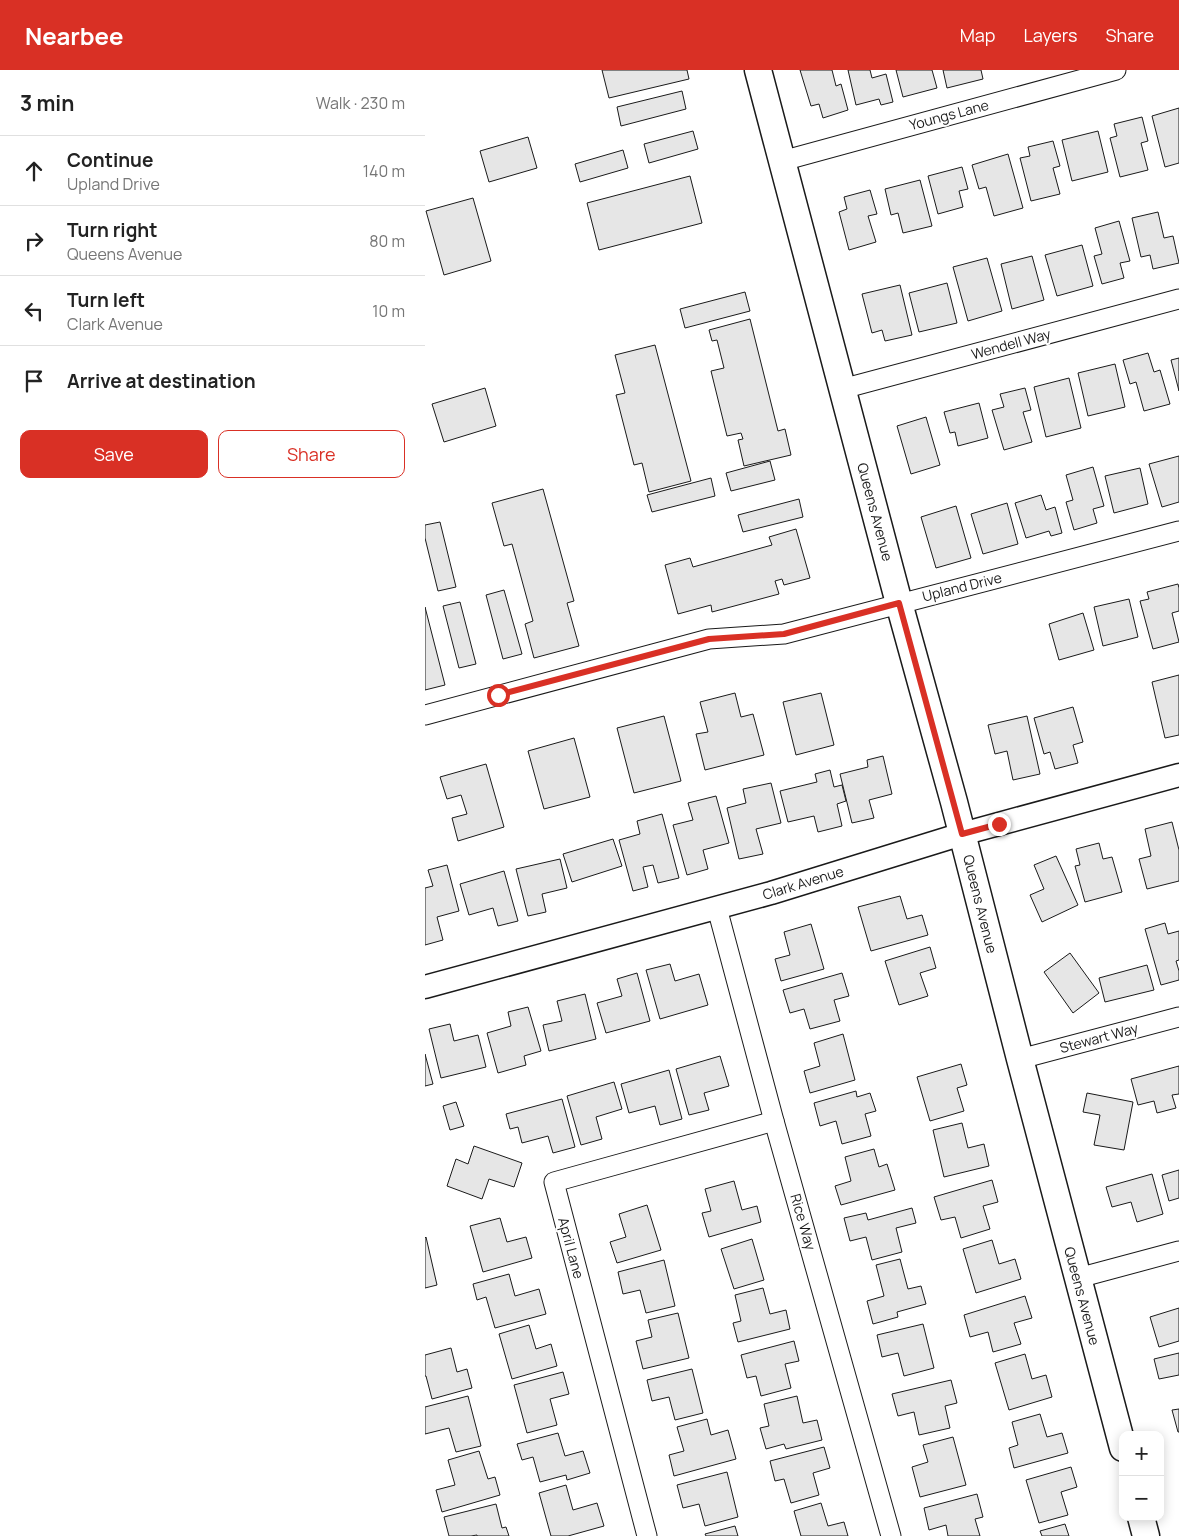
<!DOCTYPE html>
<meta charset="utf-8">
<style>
:root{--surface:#fff;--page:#f6f6f6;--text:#222;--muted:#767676;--line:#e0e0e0;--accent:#d93025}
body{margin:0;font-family:Manrope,sans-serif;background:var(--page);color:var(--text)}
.controls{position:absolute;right:15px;bottom:15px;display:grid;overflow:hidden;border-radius:10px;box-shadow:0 2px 12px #0003}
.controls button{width:45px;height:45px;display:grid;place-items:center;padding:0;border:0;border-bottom:1px solid var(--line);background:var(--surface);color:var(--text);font:25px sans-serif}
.stop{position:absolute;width:15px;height:15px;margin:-11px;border:4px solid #d93025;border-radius:50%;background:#fff}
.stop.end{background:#d93025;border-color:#fff;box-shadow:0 1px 5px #0008}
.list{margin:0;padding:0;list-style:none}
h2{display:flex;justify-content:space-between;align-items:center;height:65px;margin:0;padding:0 20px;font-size:21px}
h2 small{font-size:16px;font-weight:400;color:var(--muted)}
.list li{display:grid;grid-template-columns:32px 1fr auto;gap:15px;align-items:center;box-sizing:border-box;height:70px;padding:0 20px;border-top:1px solid var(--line)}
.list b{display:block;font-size:19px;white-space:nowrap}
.list p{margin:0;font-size:16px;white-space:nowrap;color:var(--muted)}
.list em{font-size:16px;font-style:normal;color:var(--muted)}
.actions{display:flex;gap:10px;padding:15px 20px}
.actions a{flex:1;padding:11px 0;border:1px solid var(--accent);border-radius:10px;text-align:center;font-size:18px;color:var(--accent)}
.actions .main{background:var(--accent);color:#fff}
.icon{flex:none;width:28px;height:28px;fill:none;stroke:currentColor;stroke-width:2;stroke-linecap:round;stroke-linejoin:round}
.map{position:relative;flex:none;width:754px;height:1466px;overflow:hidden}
header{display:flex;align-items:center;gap:30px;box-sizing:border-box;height:70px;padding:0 25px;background:var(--accent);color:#fff}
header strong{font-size:24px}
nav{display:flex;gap:28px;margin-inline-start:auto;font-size:18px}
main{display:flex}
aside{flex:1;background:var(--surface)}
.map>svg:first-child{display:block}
</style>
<header>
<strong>Nearbee</strong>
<nav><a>Map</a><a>Layers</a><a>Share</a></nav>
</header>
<main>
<aside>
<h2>3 min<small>Walk · 230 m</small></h2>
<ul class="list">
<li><svg class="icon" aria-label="ahead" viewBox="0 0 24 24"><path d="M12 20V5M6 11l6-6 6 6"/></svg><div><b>Continue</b><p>Upland Drive</p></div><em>140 m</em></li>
<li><svg class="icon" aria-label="right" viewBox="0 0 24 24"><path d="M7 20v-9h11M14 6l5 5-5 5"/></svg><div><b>Turn right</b><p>Queens Avenue</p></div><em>80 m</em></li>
<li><svg class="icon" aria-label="left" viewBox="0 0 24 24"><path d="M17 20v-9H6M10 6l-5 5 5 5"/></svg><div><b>Turn left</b><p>Clark Avenue</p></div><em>10 m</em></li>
<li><svg class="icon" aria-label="arrive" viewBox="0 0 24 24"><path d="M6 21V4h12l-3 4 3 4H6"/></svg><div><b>Arrive at destination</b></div></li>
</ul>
<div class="actions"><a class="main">Save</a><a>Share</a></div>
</aside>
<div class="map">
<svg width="754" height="1466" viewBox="0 0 754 1466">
<rect width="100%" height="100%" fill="#fff"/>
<!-- building -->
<g fill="#e6e6e6" stroke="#1a1a1a">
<polygon points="177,0 262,0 264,9 184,28"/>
<polygon points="375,0 407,0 411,16 416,14 423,40 398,48 394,34 386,36"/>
<polygon points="423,0 445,0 447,8 461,4 468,32 456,35 454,29 431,35"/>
<polygon points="471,0 507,0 512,18 478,27"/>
<polygon points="518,0 556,0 558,9 522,18"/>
<polygon points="257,21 261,39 196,56 192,37"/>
<polygon points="754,38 754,93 740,97 727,46"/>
<polygon points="717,47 723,71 716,73 723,100 695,107 685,68 692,66 689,54"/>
<polygon points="268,61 273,79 224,93 219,74"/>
<polygon points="673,61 683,102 647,111 637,70"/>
<polygon points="103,67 112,98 64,112 55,81"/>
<polygon points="628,71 635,96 628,98 635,124 606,131 595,88 605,86 603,77"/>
<polygon points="198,80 203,98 155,112 150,94"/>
<polygon points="583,84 598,138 569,146 561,117 554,119 547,95"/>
<polygon points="537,97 543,119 534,121 538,137 513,144 503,106"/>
<polygon points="265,106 277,153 174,180 162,133"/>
<polygon points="495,110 507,156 478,163 473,143 466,145 460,119"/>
<polygon points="445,120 452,144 443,146 451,172 424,180 414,142 422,139 419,127"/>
<polygon points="48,128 66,191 19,205 1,141"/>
<polygon points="733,142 739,168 748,166 754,193 728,199 725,185 716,187 707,148"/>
<polygon points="694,151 705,191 695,193 699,208 677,214 669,186 677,184 670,158"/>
<polygon points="657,175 668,216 632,226 620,185"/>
<polygon points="607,186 619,230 587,239 576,194"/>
<polygon points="562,188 577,241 543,251 528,197"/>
<polygon points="522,213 532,253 494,262 484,223"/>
<polygon points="475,215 487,265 460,271 457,260 447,263 437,224"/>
<polygon points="320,222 325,241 260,258 255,239"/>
<polygon points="325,249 353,361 360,359 366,385 319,396 313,370 318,369 316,363 302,366 286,301 299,298 292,270 287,271 284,260"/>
<polygon points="230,275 266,411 224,422 217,393 209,395 191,325 200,323 190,285"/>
<polygon points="723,283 729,302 735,300 745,334 719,341 711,312 705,314 698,290"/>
<polygon points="754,288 754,321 746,290"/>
<polygon points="690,294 700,337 663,346 653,303"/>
<polygon points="644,308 656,358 621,367 609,317"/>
<polygon points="60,318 71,356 19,372 7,334"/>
<polygon points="600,318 606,340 598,342 607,372 579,380 567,340 579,337 575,324"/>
<polygon points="554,333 563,368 533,376 530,362 525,363 519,342"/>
<polygon points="501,347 515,395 486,404 472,356"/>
<polygon points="754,386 754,432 737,437 724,394"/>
<polygon points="345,391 350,410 306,421 301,403"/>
<polygon points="668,397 679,436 668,439 672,453 649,460 641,432 648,430 641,405"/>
<polygon points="715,398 723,434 689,443 680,406"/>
<polygon points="286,408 290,426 227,442 222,425"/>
<polygon points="118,419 149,531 142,533 154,576 109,588 100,554 108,551 87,474 79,476 67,433"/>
<polygon points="616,425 621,440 630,437 637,463 626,466 624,461 601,468 590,433"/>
<polygon points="374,429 378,447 318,462 313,445"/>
<polygon points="582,433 593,474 558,484 546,444"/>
<polygon points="531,436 546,488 511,498 496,447"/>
<polygon points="15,452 31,517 13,521 0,468 0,455"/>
<polygon points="371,459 385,508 359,515 357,509 350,511 354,524 287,542 286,535 253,544 240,495 265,488 268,497 347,475 344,467"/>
<polygon points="753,514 754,518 754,541 747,543 754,572 728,579 715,531 724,529 722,522"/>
<polygon points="79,520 97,584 78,589 61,525"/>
<polygon points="704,529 713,567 678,576 669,537"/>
<polygon points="35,532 51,594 34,598 18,536"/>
<polygon points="0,537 20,615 0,620"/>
<polygon points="658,543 669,580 634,590 624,554"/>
<polygon points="754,605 754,665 740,668 727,612"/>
<polygon points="310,623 316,647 328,644 339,685 280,700 271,664 283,662 275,632"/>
<polygon points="396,623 409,675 371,685 358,632"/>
<polygon points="648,637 658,672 648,675 653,693 630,699 625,682 619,684 609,648"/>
<polygon points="239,646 256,711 209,723 192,658"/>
<polygon points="602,646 615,704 588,710 582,681 570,684 563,655"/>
<polygon points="149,668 165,727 119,739 103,681"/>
<polygon points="458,686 467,724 444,730 449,748 427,753 415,704 443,697 442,690"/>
<polygon points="61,694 79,757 33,771 27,748 42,744 36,725 22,729 15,707"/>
<polygon points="405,700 409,717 417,715 421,731 412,734 417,756 393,762 389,746 363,752 355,721 392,712 390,704"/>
<polygon points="346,713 356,753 331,759 338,784 314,789 302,738 321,733 318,719"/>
<polygon points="291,726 304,773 278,780 283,799 262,805 248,755 268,750 263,733"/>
<polygon points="237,744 254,808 233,813 228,795 218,797 223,817 208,821 194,770 215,764 212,751"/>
<polygon points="747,752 754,780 754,811 722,819 714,789 726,786 720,759"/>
<polygon points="188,769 197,796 147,812 138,784"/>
<polygon points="674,773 678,789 687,787 697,822 660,832 650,796 655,795 651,779"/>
<polygon points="631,786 653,835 617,852 605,825 619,819 609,795"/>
<polygon points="135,789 142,818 117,824 121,842 103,846 91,799"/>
<polygon points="22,795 34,841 12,847 18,870 0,875 0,818 8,816 3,800"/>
<polygon points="79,801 93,851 73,856 68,838 44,845 35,814"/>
<polygon points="475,826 482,849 497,845 503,865 446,881 433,837"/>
<polygon points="740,853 743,864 754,861 754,890 751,891 754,901 754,910 736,915 720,859"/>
<polygon points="386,854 399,899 356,911 350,889 365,885 359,862"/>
<polygon points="505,877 511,898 495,903 503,926 474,935 460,891"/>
<polygon points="645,883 674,923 648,943 619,902"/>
<polygon points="245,894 250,911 274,904 283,935 235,949 221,900"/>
<polygon points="722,895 729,920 680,932 674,908"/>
<polygon points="212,903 225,951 181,963 172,933 197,926 192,909"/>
<polygon points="417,903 424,926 409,930 415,951 385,959 379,939 365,943 358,920"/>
<polygon points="160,924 171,969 124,981 118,955 137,951 132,931"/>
<polygon points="103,937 116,981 99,986 101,995 73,1003 62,963 86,956 83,942"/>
<polygon points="25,954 29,971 53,965 61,997 16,1008 4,959"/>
<polygon points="418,964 430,1010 385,1023 379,1001 395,996 389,973"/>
<polygon points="0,984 8,1014 0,1016"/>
<polygon points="295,986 304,1016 279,1023 284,1040 264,1045 251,999"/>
<polygon points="536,994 542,1015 532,1018 539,1041 505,1051 492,1007"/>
<polygon points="754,996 754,1024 747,1025 751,1038 732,1043 729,1031 713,1035 706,1009"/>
<polygon points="244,1000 257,1049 235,1055 230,1036 204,1043 196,1014"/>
<polygon points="189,1012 197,1039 171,1047 177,1069 156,1075 142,1026"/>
<polygon points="431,1021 432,1027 445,1023 451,1041 440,1044 446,1066 417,1074 411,1051 395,1056 389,1033"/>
<polygon points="662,1023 708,1032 699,1080 669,1075 675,1045 658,1042"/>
<polygon points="137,1029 150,1077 128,1083 123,1066 97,1073 93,1057 85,1059 81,1044"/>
<polygon points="31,1032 39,1056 25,1060 18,1036"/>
<polygon points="537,1053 543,1078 559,1074 564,1096 519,1107 508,1060"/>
<polygon points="49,1076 97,1093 89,1117 64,1109 57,1129 22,1116 31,1089 43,1094"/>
<polygon points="449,1079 454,1097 462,1094 470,1120 416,1135 410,1116 426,1111 420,1087"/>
<polygon points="754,1100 754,1128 744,1131 737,1105"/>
<polygon points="727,1104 738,1144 712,1152 706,1132 687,1137 681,1117"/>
<polygon points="567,1110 573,1132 558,1136 565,1159 536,1168 530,1147 516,1150 509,1127"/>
<polygon points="309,1111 317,1140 332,1136 336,1152 284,1167 277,1143 286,1141 280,1119"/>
<polygon points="222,1135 236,1180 192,1193 185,1172 201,1167 194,1144"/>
<polygon points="487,1138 491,1153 471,1158 477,1182 447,1190 441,1167 425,1171 419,1148 441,1143 443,1150"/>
<polygon points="75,1148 82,1172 101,1167 107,1188 58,1202 45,1156"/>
<polygon points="1,1167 12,1215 0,1218 0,1168"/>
<polygon points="327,1169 339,1210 309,1219 296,1179"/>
<polygon points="567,1170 574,1194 590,1189 596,1209 551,1223 538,1179"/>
<polygon points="475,1189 483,1219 496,1216 501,1234 472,1242 473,1247 448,1254 442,1231 459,1226 451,1195"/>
<polygon points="239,1190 250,1236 221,1243 215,1220 198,1224 193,1202"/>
<polygon points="84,1204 90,1226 114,1219 121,1244 70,1258 61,1227 52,1230 48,1214"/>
<polygon points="338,1218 345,1244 361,1240 365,1259 313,1272 308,1253 316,1251 310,1225"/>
<polygon points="600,1226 607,1248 589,1253 596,1274 568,1282 563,1262 545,1267 539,1245"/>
<polygon points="754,1238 754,1271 734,1277 725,1247"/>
<polygon points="253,1243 264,1288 218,1299 211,1271 227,1267 223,1250"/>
<polygon points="498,1254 509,1298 479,1306 473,1283 457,1287 452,1265"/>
<polygon points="104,1255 111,1279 126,1274 132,1296 87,1309 74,1264"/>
<polygon points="369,1271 374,1291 360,1294 366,1318 336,1326 331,1306 322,1308 316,1285"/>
<polygon points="26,1278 32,1302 42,1299 47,1318 7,1329 1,1306 0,1306 0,1285"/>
<polygon points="754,1283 754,1305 734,1309 729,1289"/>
<polygon points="600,1284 607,1309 621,1305 627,1327 584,1340 570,1293"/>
<polygon points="267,1299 278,1343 250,1350 244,1327 227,1331 222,1310"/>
<polygon points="138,1302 144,1324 125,1329 132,1355 102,1363 89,1315"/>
<polygon points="526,1310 532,1333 520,1336 525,1358 494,1365 489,1342 473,1346 467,1324"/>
<polygon points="43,1326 56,1376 31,1382 24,1358 0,1364 0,1337"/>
<polygon points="372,1326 378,1353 392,1350 397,1370 361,1379 359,1374 341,1379 335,1358 344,1356 339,1334"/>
<polygon points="754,1339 754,1362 753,1362 747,1340"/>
<polygon points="615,1344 622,1367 637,1363 643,1383 589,1398 584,1378 593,1375 587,1352"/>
<polygon points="282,1349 286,1365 303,1360 311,1389 249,1406 244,1385 259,1381 252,1357"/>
<polygon points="133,1363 140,1386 158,1381 165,1403 142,1410 141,1405 115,1412 108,1387 97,1390 92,1374"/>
<polygon points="528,1367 541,1415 495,1427 487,1397 503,1392 498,1375"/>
<polygon points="399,1377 405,1398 388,1403 394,1425 366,1433 359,1409 350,1411 345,1391"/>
<polygon points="54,1381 63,1409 70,1407 75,1425 17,1442 11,1420 30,1415 23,1390"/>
<polygon points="646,1397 652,1417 636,1422 643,1445 614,1453 601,1410"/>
<polygon points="302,1402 313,1447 280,1456 274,1434 258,1438 252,1415"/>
<polygon points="141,1415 148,1440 172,1433 179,1456 143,1466 126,1466 114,1423"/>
<polygon points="552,1424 558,1447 550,1449 555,1466 523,1466 521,1455 504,1460 499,1438"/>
<polygon points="396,1433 403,1456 419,1452 423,1466 376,1466 369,1441"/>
<polygon points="71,1434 77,1458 81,1457 84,1466 52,1466 52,1465 46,1466 24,1466 19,1447"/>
<polygon points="640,1454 644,1466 617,1466 615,1461"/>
<polygon points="310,1456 313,1466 281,1466 280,1464"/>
</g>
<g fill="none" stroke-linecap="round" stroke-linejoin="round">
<defs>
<g id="minor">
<polyline points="357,91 691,0"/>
<polyline points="417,319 754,229"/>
<polyline points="0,645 284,569 359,564 754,461"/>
<polyline points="292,838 349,1051 466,1466"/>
<polyline points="595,989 754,947"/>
<polyline points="653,1208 754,1181"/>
<polyline points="222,1466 129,1112 349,1051"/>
</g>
<polyline id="tertiary" points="0,917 346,823 537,764 754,705"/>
<g id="secondary">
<polyline points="333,0 474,533 529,732 595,989 698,1378"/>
<polyline points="716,1447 721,1466"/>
</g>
</defs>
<!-- minor casing -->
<use href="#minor" stroke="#1a1a1a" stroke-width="21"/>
<!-- tertiary casing -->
<use href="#tertiary" stroke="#1a1a1a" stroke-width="25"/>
<!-- secondary casing -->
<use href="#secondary" stroke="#1a1a1a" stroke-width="29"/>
<!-- minor -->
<use href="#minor" stroke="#fff" stroke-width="19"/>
<!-- tertiary -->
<use href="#tertiary" stroke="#fff" stroke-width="22"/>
<!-- secondary -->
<use href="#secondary" stroke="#fff" stroke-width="26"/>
</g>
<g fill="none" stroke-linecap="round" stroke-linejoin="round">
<!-- route -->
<polyline stroke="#d93025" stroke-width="6" points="73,625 284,569 359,564 474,533 537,764 574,754"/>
</g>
<g text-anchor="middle" stroke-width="4" stroke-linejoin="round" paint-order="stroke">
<!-- street labels -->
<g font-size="14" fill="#1a1a1a" stroke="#fff">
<text transform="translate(524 45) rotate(-15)" y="5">Youngs Lane</text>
<text transform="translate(586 274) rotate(-15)" y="5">Wendell Way</text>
<text transform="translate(450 442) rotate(75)" y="5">Queens Avenue</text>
<text transform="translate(537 517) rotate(-14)" y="5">Upland Drive</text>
<text transform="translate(378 813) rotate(-17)" y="5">Clark Avenue</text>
<text transform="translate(555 834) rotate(76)" y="5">Queens Avenue</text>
<text transform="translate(674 968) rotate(-15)" y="5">Stewart Way</text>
<text transform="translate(378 1152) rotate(74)" y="5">Rice Way</text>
<text transform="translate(146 1178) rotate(75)" y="5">April Lane</text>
<text transform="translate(657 1226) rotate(75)" y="5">Queens Avenue</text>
</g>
</g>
</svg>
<div class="controls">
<button>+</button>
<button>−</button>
</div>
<div class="stop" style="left:73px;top:625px"></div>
<div class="stop end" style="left:574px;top:754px"></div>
</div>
</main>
